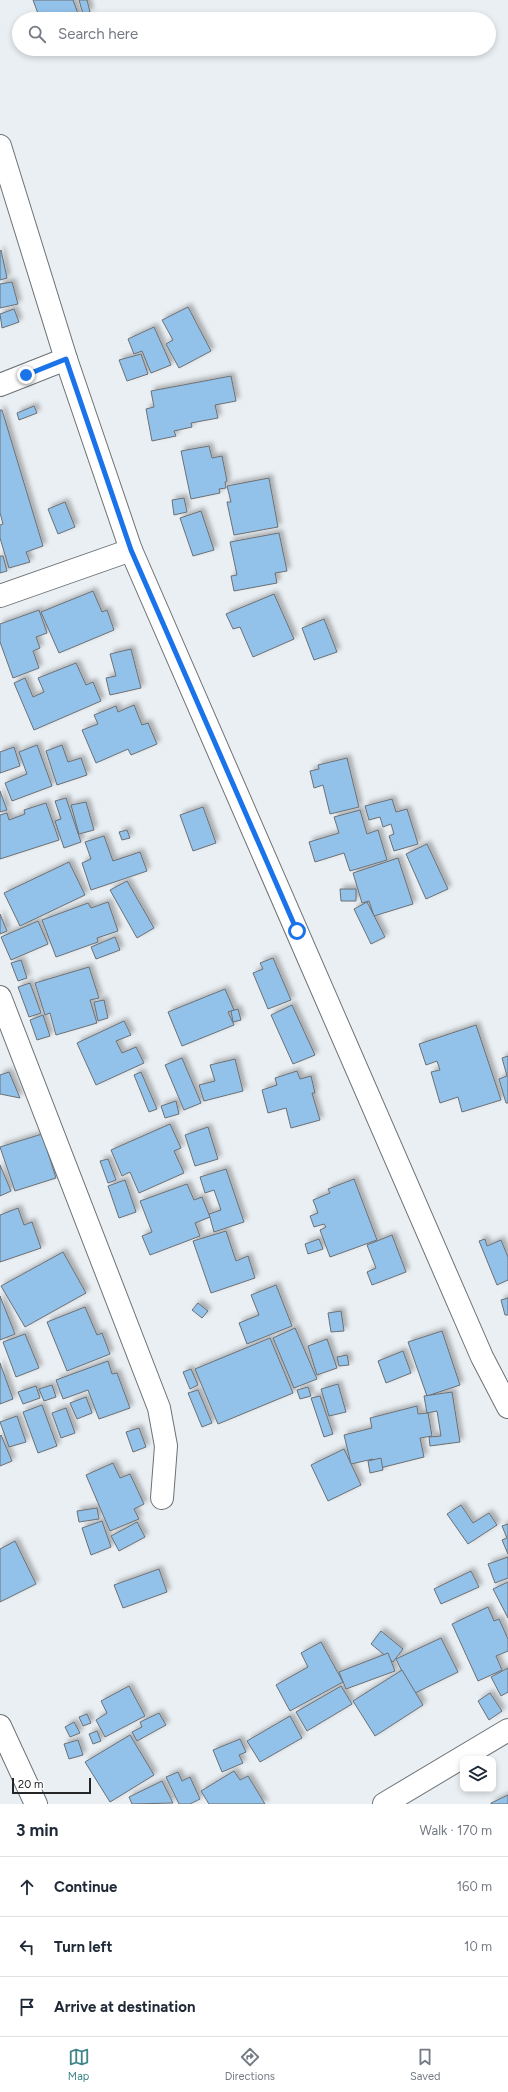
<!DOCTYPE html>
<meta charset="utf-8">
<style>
:root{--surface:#fff;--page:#f6f6f7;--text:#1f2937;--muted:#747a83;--line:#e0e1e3;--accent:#3d8588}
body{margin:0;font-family:Figtree,sans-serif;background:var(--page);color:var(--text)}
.controls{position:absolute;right:12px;bottom:12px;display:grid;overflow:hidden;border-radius:8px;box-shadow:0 2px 6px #0003}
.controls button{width:36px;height:36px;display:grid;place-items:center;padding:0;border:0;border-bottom:1px solid var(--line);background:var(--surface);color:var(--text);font:20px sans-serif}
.scale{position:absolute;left:12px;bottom:10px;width:79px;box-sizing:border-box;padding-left:4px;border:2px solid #232527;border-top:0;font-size:11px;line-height:14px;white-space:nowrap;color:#232527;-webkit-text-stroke:3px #fff;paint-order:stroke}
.stop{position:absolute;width:12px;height:12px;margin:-9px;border:3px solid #1a73e8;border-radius:50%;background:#fff}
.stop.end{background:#1a73e8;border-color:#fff;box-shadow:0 1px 4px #0008}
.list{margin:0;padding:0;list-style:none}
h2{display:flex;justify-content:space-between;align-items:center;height:52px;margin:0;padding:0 16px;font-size:17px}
h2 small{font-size:13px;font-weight:400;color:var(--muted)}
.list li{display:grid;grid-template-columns:26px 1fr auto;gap:12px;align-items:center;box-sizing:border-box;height:60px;padding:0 16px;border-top:1px solid var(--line)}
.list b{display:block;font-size:15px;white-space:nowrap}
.list em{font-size:13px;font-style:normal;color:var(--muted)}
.icon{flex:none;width:22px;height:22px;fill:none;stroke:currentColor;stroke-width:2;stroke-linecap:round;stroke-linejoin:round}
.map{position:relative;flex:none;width:508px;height:1804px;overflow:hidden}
.search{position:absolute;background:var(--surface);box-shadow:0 2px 6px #0003;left:12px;right:12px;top:12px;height:44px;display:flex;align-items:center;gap:10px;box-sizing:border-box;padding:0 14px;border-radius:22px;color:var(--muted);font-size:15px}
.sheet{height:232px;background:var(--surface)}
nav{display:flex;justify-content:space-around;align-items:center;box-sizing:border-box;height:56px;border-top:1px solid var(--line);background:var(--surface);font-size:11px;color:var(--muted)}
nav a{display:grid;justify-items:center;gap:2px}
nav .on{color:var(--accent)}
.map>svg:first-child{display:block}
</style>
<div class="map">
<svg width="508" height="1804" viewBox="0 0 508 1804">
<defs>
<filter id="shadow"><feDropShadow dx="3.5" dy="-3.5" stdDeviation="2" flood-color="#0004"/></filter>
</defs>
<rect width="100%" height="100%" fill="#eaeff3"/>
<!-- building -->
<g fill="#92c1e9" stroke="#6c7074" filter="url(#shadow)">
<polygon points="33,0 73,0 80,19 40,19"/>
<polygon points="79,0 87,0 90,12 83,14"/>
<polygon points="1,250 7,278 0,280 0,251"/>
<polygon points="12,282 18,304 0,308 0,284"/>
<polygon points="188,307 211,351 179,368 166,344 173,340 162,320"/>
<polygon points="14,309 19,322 2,328 0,314"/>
<polygon points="154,327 171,365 151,373 142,351 134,354 128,339"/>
<polygon points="141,354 148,374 127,381 119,360"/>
<polygon points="231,376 236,401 215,405 218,418 191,423 192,427 174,431 176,436 152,441 146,409 154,407 151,391"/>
<polygon points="34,406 37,413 19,420 17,413"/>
<polygon points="0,410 2,410 43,546 26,552 30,562 9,568 0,538 0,525 3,524 0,513"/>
<polygon points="209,446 212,458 222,456 227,481 225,482 226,488 219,489 220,493 191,499 181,451"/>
<polygon points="269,478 278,527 234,535 227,502 231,502 227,486"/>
<polygon points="184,498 187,512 174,515 172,500"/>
<polygon points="65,502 75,527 58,534 48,509"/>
<polygon points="201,511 214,550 193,556 180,518"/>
<polygon points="279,533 287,571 275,573 277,583 234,591 231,576 237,575 230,542"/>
<polygon points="0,556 3,556 7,571 0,573"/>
<polygon points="93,591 102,612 107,610 114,630 59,653 41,612"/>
<polygon points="274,594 294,639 253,657 240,627 233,629 226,614"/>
<polygon points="39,610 47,633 36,637 40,648 33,651 39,668 13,678 0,642 0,624"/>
<polygon points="324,619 337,652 314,660 302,628"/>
<polygon points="131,649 141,688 110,695 106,678 116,676 110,654"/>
<polygon points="76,663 86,685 93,682 101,701 34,730 14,683 25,678 33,697 44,692 38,678"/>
<polygon points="134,705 142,725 148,723 157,744 131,755 128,749 96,763 82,730 98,724 94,715 116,706 118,712"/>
<polygon points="37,745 52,786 12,801 5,783 27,774 19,752"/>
<polygon points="62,745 68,762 81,758 87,775 57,785 46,751"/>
<polygon points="14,747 20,766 0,773 0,752"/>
<polygon points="347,758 359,807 330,814 323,785 314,788 310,771 319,769 318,765"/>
<polygon points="0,791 7,810 0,812"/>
<polygon points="66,798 81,842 64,848 55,821 61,819 55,801"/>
<polygon points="392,799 396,812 407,809 418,844 394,851 389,836 394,834 391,824 383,827 380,817 369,820 365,806"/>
<polygon points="86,802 94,830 79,834 71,805"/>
<polygon points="46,803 59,840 0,859 0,815 7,813 9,820 25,814 24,810"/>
<polygon points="203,807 216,843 193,851 180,815"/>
<polygon points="360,810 367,834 378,830 387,860 350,871 344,853 315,862 309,842 339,833 334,817"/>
<polygon points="127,830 130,838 122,840 119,832"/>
<polygon points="104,836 113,861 140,852 147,871 91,890 82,863 91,859 85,842"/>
<polygon points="427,844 448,889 426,899 406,854"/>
<polygon points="398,858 413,904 374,916 369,901 362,903 353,873"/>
<polygon points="69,862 85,895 20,926 4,893"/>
<polygon points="127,881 154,928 137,938 110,890"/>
<polygon points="340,889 356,889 356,901 341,901"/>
<polygon points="108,902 118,931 97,938 98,942 56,957 42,920 88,903 91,908"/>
<polygon points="367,902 385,937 371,944 354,909"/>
<polygon points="0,914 7,931 0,934"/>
<polygon points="38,921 48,944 11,960 1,937"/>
<polygon points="115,937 120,950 96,959 91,947"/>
<polygon points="273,958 291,1000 268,1009 253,973 263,969 260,963"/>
<polygon points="21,960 27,978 18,981 11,963"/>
<polygon points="89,967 99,998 90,1000 97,1023 56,1035 50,1013 45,1015 35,983"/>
<polygon points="30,983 41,1013 29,1017 18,987"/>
<polygon points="225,989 234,1010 228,1012 234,1025 182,1046 168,1012"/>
<polygon points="104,1000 108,1018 98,1021 94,1002"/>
<polygon points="292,1005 315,1055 293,1064 271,1015"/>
<polygon points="238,1009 241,1020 233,1022 231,1011"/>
<polygon points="43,1015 50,1036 37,1040 30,1020"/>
<polygon points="124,1021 131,1035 116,1041 122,1053 136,1047 144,1063 96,1085 77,1043"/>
<polygon points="476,1025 501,1100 462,1112 458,1097 440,1103 431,1072 440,1070 437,1061 426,1065 419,1044"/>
<polygon points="508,1056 508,1103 506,1103 499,1079 507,1076 502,1058"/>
<polygon points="182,1058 201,1103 184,1110 165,1065"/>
<polygon points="235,1059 243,1091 204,1101 199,1085 215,1081 210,1065"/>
<polygon points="297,1071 300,1079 311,1076 315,1093 312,1093 320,1120 291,1128 286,1108 268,1113 262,1090 277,1085 275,1078"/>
<polygon points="9,1072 20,1098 0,1094 0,1075"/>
<polygon points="141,1072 157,1109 149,1112 134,1075"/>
<polygon points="176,1101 179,1114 165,1118 161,1106"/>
<polygon points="170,1124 181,1148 174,1151 184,1173 139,1193 130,1172 122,1176 111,1150"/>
<polygon points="208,1127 218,1159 195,1166 185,1135"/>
<polygon points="42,1134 56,1178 15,1191 0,1147"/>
<polygon points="108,1159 116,1180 108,1183 100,1161"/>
<polygon points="0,1165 11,1191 0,1196"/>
<polygon points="226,1169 244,1222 214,1232 209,1214 221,1210 214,1190 205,1193 200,1177"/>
<polygon points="354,1179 377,1240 330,1257 320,1230 326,1227 324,1224 314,1227 310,1216 318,1213 313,1200 330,1193 328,1189"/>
<polygon points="125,1180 136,1212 119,1218 108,1186"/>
<polygon points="187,1184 194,1200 202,1197 210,1217 195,1223 200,1236 150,1255 142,1236 152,1232 140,1201"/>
<polygon points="18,1208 24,1225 32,1222 41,1248 0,1262 0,1215"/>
<polygon points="226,1231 236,1261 248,1256 255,1278 211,1293 193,1241"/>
<polygon points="392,1235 406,1272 372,1285 367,1272 376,1268 367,1245"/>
<polygon points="319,1239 323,1249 308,1254 305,1244"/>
<polygon points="485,1239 487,1246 501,1240 508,1257 508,1280 497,1285 479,1241"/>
<polygon points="63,1252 86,1293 25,1327 1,1286"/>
<polygon points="276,1285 292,1326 247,1344 239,1323 259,1315 251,1295"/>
<polygon points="0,1296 15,1334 0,1340"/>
<polygon points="508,1298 508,1315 505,1315 501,1300"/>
<polygon points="198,1303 208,1311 202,1318 192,1310"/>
<polygon points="85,1307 97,1335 102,1333 110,1354 67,1371 47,1322"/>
<polygon points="341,1311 344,1331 331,1332 328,1313"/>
<polygon points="295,1328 317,1379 294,1388 273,1338"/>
<polygon points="442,1331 460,1385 427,1396 408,1342"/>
<polygon points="25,1334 39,1368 16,1377 3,1342"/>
<polygon points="270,1338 293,1393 218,1424 195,1369"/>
<polygon points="327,1339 337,1368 317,1375 308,1346"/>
<polygon points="403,1351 411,1373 386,1383 378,1361"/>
<polygon points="347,1355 349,1365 339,1366 337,1357"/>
<polygon points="108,1361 112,1374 117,1373 130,1408 99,1419 88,1390 63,1399 56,1380"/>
<polygon points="0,1363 13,1399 0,1404"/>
<polygon points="191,1369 198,1385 190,1389 183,1372"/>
<polygon points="338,1384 346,1412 329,1416 321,1389"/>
<polygon points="52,1385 56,1397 44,1401 39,1389"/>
<polygon points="36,1386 40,1398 23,1404 18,1392"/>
<polygon points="308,1387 311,1396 300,1399 297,1390"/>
<polygon points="198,1390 212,1423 202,1427 188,1393"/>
<polygon points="452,1392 460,1442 430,1446 429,1437 441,1436 437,1411 427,1413 424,1396"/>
<polygon points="320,1396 333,1434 324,1437 311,1398"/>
<polygon points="86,1397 92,1413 77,1419 70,1403"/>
<polygon points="42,1405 57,1446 38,1453 23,1412"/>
<polygon points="417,1406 418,1414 428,1413 432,1436 420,1438 424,1457 376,1469 373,1459 351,1464 344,1435 372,1428 370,1418"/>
<polygon points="66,1408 75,1433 61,1438 52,1413"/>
<polygon points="17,1416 26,1442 9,1447 0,1422"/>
<polygon points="139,1428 146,1447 133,1452 126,1432"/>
<polygon points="1,1435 12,1461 0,1466 0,1436"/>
<polygon points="344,1449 361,1485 328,1501 311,1465"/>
<polygon points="381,1458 383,1470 370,1473 368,1461"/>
<polygon points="113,1463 120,1478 130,1474 144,1504 134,1509 139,1519 110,1531 86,1475"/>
<polygon points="461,1505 473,1523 489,1513 497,1525 468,1544 447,1514"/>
<polygon points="97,1508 99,1519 79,1522 77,1511"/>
<polygon points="102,1521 111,1547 91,1555 82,1528"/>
<polygon points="137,1522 145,1537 119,1551 111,1536"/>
<polygon points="508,1524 508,1554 502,1540 507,1538 502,1526"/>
<polygon points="15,1541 36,1584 0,1602 0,1549"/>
<polygon points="508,1557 508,1578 495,1583 488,1564"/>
<polygon points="159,1569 167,1592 123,1608 114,1585"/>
<polygon points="471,1571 479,1587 441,1604 434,1589"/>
<polygon points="508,1582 508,1618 493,1589"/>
<polygon points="488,1607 494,1621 499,1619 508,1639 508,1651 496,1656 502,1670 478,1681 452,1624"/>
<polygon points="381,1631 403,1649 393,1662 371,1644"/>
<polygon points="441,1638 458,1672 413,1694 396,1659"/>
<polygon points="321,1642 343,1682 290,1711 276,1685 308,1667 301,1653"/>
<polygon points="388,1653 395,1671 346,1689 339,1672"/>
<polygon points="508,1668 508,1692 501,1696 491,1677"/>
<polygon points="402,1670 423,1705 375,1736 353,1701"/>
<polygon points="129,1686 145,1716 105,1737 96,1720 107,1713 101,1701"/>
<polygon points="341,1686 352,1704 307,1731 296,1712"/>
<polygon points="490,1693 502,1711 489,1720 478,1701"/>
<polygon points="159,1713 166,1725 137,1741 132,1732 142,1727 140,1722"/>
<polygon points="87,1714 91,1723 83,1726 79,1717"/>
<polygon points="290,1716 302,1738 260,1762 247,1741"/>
<polygon points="74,1722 80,1733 70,1737 65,1727"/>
<polygon points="97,1731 101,1741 93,1744 89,1734"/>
<polygon points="130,1735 154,1775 110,1802 85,1762"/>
<polygon points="240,1739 246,1752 239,1755 243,1763 222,1772 213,1750"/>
<polygon points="78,1740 83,1755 69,1759 64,1744"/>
<polygon points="234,1771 240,1780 248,1776 265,1804 209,1804 201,1791"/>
<polygon points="178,1772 182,1781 190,1777 200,1799 190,1804 179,1804 166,1777"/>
<polygon points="162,1781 173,1803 132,1804 129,1797"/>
<polygon points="508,1795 508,1804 491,1804 491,1803"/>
</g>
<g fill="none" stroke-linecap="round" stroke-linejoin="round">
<defs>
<g id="street">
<polyline points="0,385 66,359"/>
<polyline points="0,596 131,550"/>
<polyline points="0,997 159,1408 166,1446 162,1498"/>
<polyline points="0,1726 36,1804"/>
<polyline points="384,1804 508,1730"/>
</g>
<polyline id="secondary" points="0,146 66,359 131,550 482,1357 508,1407"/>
</defs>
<!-- street casing -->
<use href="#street" stroke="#6d7275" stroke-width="24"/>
<!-- secondary casing -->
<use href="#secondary" stroke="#6d7275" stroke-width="24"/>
<!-- street -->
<use href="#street" stroke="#fff" stroke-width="22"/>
<!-- secondary -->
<use href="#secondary" stroke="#fff" stroke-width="22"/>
</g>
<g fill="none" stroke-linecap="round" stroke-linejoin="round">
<!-- route -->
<polyline stroke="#1a73e8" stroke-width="5" points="26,375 66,359 131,550 297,931"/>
</g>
</svg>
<div class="controls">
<button><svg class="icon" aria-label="layers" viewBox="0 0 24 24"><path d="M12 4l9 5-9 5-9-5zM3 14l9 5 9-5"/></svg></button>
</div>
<div class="scale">20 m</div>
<div class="stop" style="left:297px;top:931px"></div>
<div class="stop end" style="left:26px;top:375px"></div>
<div class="search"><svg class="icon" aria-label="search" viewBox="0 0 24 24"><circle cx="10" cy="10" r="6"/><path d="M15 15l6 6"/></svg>Search here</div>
</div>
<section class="sheet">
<h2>3 min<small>Walk · 170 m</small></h2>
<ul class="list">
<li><svg class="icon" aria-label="ahead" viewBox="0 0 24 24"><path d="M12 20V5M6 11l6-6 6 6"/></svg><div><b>Continue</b></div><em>160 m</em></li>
<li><svg class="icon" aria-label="left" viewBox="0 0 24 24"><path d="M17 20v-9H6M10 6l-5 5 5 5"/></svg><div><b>Turn left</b></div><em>10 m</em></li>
<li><svg class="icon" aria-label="arrive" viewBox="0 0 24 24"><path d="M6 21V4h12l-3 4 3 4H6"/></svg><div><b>Arrive at destination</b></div></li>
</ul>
</section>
<nav>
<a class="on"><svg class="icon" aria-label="map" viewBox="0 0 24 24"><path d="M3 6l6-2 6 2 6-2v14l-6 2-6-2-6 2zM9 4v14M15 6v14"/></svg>Map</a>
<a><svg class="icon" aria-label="directions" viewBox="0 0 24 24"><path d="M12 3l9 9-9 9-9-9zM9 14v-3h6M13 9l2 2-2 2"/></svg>Directions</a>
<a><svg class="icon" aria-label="saved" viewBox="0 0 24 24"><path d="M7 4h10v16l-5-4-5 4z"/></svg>Saved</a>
</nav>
